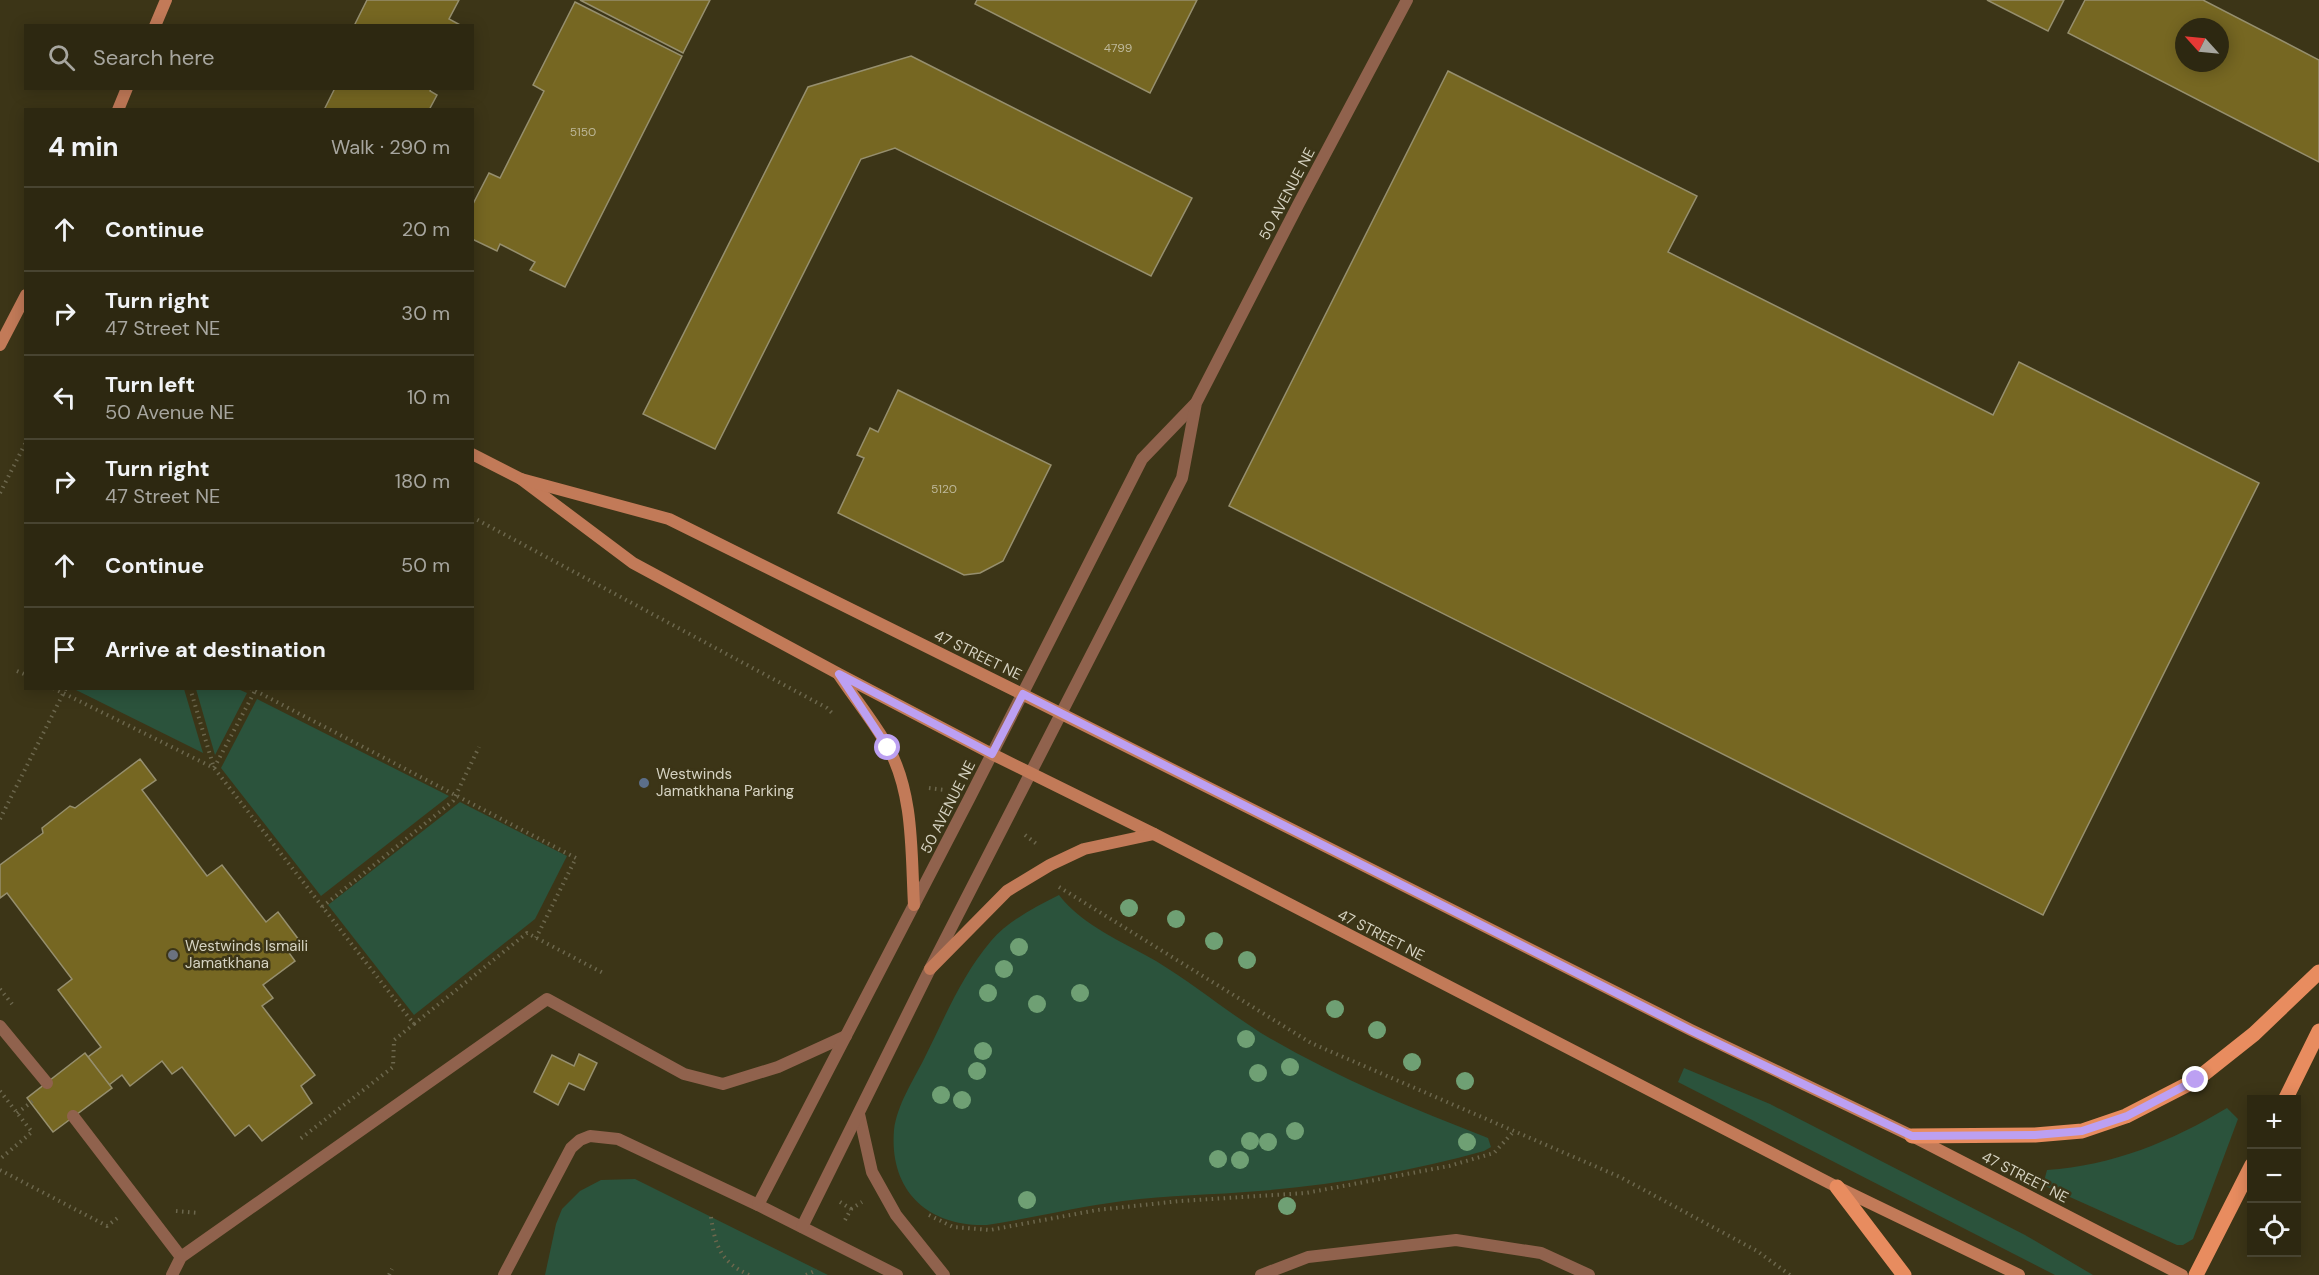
<!DOCTYPE html>
<meta charset="utf-8">
<style>
:root{--surface:#2d2811;--page:#39341f;--text:#f1f3f6;--muted:#a7a69f;--line:#484431}
body{margin:0;font-family:"DM Sans",sans-serif;background:var(--page);color:var(--text)}
.controls{position:absolute;right:18px;bottom:18px;display:grid;overflow:hidden;border-radius:0px;box-shadow:0 3px 15px #0003}
.controls button{width:54px;height:54px;display:grid;place-items:center;padding:0;border:0;border-bottom:2px solid var(--line);background:var(--surface);color:var(--text);font:30px sans-serif}
.compass{position:absolute;left:2175px;top:18px;width:54px;height:54px;border-radius:50%;background:var(--surface);box-shadow:0 3px 15px #0003;rotate:297deg}
.stop{position:absolute;width:18px;height:18px;margin:-14px;border:4px solid #bca0f2;border-radius:50%;background:#fff}
.stop.end{background:#bca0f2;border-color:#fff;box-shadow:0 2px 6px #0008}
.list{margin:0;padding:0;list-style:none}
h2{display:flex;justify-content:space-between;align-items:center;height:78px;margin:0;padding:0 24px;font-size:26px}
h2 small{font-size:20px;font-weight:400;color:var(--muted)}
.list li{display:grid;grid-template-columns:39px 1fr auto;gap:18px;align-items:center;box-sizing:border-box;height:84px;padding:0 24px;border-top:2px solid var(--line)}
.list b{display:block;font-size:22px;white-space:nowrap}
.list p{margin:0;font-size:20px;white-space:nowrap;color:var(--muted)}
.list em{font-size:20px;font-style:normal;color:var(--muted)}
.icon{flex:none;width:33px;height:33px;fill:none;stroke:currentColor;stroke-width:2;stroke-linecap:round;stroke-linejoin:round}
.map{position:relative;flex:none;width:2319px;height:1275px;overflow:hidden}
.search{position:absolute;background:var(--surface);box-shadow:0 3px 15px #0003;left:24px;top:24px;width:450px;height:66px;display:flex;align-items:center;gap:15px;box-sizing:border-box;padding:0 21px;border-radius:0px;color:var(--muted);font-size:22px}
.panel{position:absolute;background:var(--surface);box-shadow:0 3px 15px #0003;left:24px;top:108px;width:450px;height:582px;border-radius:0px}
.map>svg:first-child{display:block}
</style>
<div class="map">
<svg width="2319" height="1275" viewBox="0 0 2319 1275">
<rect width="100%" height="100%" fill="#3c3517"/>
<!-- green -->
<g fill="#2b533c">
<polygon points="74,689 184,689 203,753"/>
<polygon points="196,689 238,689 247,693 215,755"/>
<polygon points="257,699 449,796 321,896 221,768"/>
<polygon points="460,802 567,856 535,919 414,1015 328,905"/>
<path d="M1059 895C1083 926 1123 942 1156 961 1192 983 1225 1010 1261 1033 1333 1076 1411 1108 1488 1138L1491 1147 1484 1151C1411 1171 1335 1185 1259 1191 1214 1195 1168 1195 1123 1201 1077 1207 1032 1218 987 1225 928 1227 889 1191 894 1130 897 1105 913 1081 924 1059 944 1019 962 975 991 941 1008 921 1035 907 1059 895Z"/>
<polygon points="1684,1068 1770,1104 2025,1235 2093,1275 2055,1275 1678,1082"/>
<path d="M2227 1108 2238 1119 2193 1239 2183 1245H2177L2043 1185 2047 1170C2112 1166 2172 1141 2227 1108Z"/>
<polygon points="635,1179 828,1275 545,1275 556,1224 562,1209 580,1191 601,1180"/>
</g>
<!-- building -->
<g fill="#766722" stroke="#968f6e" stroke-width="1.5" fill-rule="evenodd">
<polygon points="367,0 459,0 449,19 462,26 354,26"/>
<polygon points="580,0 710,0 683,53"/>
<polygon points="977,0 1197,0 1150,93 975,4"/>
<polygon points="1987,0 2064,0 2048,31"/>
<path d="M2085 0H2203L2319 60V162L2068 33ZM2184 27H2220V63H2184Z"/>
<polygon points="575,2 682,56 565,287 530,270 535,262 500,244 497,251 472,239 472,206 489,173 500,178 544,91 533,85"/>
<polygon points="911,56 1192,198 1151,276 895,148 861,159 715,449 643,414 808,87"/>
<polygon points="1448,71 1697,196 1668,252 1993,415 2019,362 2259,483 2043,915 1229,506"/>
<polygon points="335,88 431,88 430,91 437,95 429,110 324,110"/>
<polygon points="898,390 1051,465 1003,561 980,573 964,575 838,513 864,458 857,455 870,428 878,432"/>
<polygon points="140,759 156,780 142,790 207,876 222,865 266,922 278,912 299,940 287,950 295,961 263,985 273,998 262,1006 315,1075 301,1086 312,1103 262,1141 249,1125 235,1136 182,1067 172,1074 162,1061 130,1086 122,1075 109,1085 88,1057 101,1047 58,990 72,979 7,893 0,898 0,865 43,833 42,828 70,806 75,808"/>
<polygon points="85,1053 112,1088 53,1132 27,1098"/>
<polygon points="579,1054 597,1063 584,1090 569,1083 558,1105 534,1092 552,1055 574,1066"/>
</g>
<g fill="none" stroke-linecap="round" stroke-linejoin="round">
<!-- path -->
<g stroke="#6c674d" stroke-width="4" stroke-dasharray="1.5 4.5" stroke-linecap="butt">
<polyline points="0,493 26,442"/>
<polyline points="472,517 827,708 834,715"/>
<polyline points="17,671 26,675"/>
<polyline points="53,688 214,768 256,689"/>
<polyline points="190,688 214,768 414,1024 394,1040 393,1067 300,1139"/>
<polyline points="250,688 576,858 536,938"/>
<polyline points="929,788 945,790"/>
<polyline points="0,819 66,688"/>
<polyline points="1025,835 1038,845"/>
<polyline points="1059,887 1311,1043 1620,1177 1757,1251 1790,1275"/>
<polyline points="322,907 453,801 479,747"/>
<polyline points="0,989 12,1004"/>
<polyline points="414,1024 527,933 605,974"/>
<polyline points="0,1091 32,1132 0,1159"/>
<polyline points="17,1113 33,1101"/>
<polyline points="0,1170 107,1226 120,1216"/>
<polyline points="840,1202 851,1209 845,1220"/>
<polyline points="851,1209 862,1202"/>
<polyline points="176,1211 199,1213"/>
<polyline points="929,1215 953,1227 990,1230 1097,1210 1180,1201 1306,1193 1449,1166 1494,1153 1514,1131"/>
<path d="M711 1217C715 1246 721 1262 749 1275"/>
<polyline points="389,1275 392,1269"/>
<polyline points="806,1275 817,1270"/>
</g>
<!-- lane -->
<g stroke="#90624d" stroke-width="12">
<polyline points="0,1026 47,1083"/>
<polyline points="73,1116 181,1257"/>
<polyline points="172,1275 181,1257 547,999 684,1074 723,1084 778,1067 846,1036"/>
<polyline points="504,1275 571,1148 580,1140 590,1136 618,1139 758,1205 897,1275"/>
<polyline points="1261,1275 1308,1257 1456,1240 1541,1253 1589,1275"/>
</g>
<!-- street -->
<g stroke="#90624d" stroke-width="12">
<polyline points="859,1114 872,1172 896,1215 944,1275"/>
<polyline points="758,1205 969,799 1142,459 1195,404"/>
<polyline points="802,1227 930,969 1182,478 1196,403 1298,205 1407,0"/>
</g>
<!-- secondary -->
<g stroke="#c27a58" stroke-width="12">
<polyline points="155,26 166,0"/>
<polyline points="118,110 127,88"/>
<polyline points="0,345 26,295"/>
<polyline points="472,454 521,479 633,563 839,674 992,754 1154,834 1837,1187 2019,1275"/>
<polyline points="521,479 669,519 1022,694 1691,1030 1912,1136 2182,1275"/>
<path d="M839 675C855 699 874 722 888 747 914 794 911 853 914 905"/>
<polyline points="930,969 1007,891 1050,865 1084,849 1154,834"/>
</g>
<!-- primary -->
<g stroke="#e88c5f" stroke-width="15">
<polyline points="2285,1100 2319,1031"/>
<polyline points="1912,1136 2035,1135 2082,1131 2126,1116 2196,1080 2254,1034 2319,972"/>
<polyline points="1837,1187 1904,1275"/>
<polyline points="2196,1275 2252,1165"/>
</g>
</g>
<!-- trees -->
<g fill="#6fa074">
<circle cx="1129" cy="908" r="9"/>
<circle cx="1176" cy="919" r="9"/>
<circle cx="1214" cy="941" r="9"/>
<circle cx="1019" cy="947" r="9"/>
<circle cx="1247" cy="960" r="9"/>
<circle cx="1004" cy="969" r="9"/>
<circle cx="988" cy="993" r="9"/>
<circle cx="1080" cy="993" r="9"/>
<circle cx="1037" cy="1004" r="9"/>
<circle cx="1335" cy="1009" r="9"/>
<circle cx="1377" cy="1030" r="9"/>
<circle cx="1246" cy="1039" r="9"/>
<circle cx="983" cy="1051" r="9"/>
<circle cx="1412" cy="1062" r="9"/>
<circle cx="1290" cy="1067" r="9"/>
<circle cx="977" cy="1071" r="9"/>
<circle cx="1258" cy="1073" r="9"/>
<circle cx="1465" cy="1081" r="9"/>
<circle cx="941" cy="1095" r="9"/>
<circle cx="962" cy="1100" r="9"/>
<circle cx="1295" cy="1131" r="9"/>
<circle cx="1250" cy="1141" r="9"/>
<circle cx="1268" cy="1142" r="9"/>
<circle cx="1467" cy="1142" r="9"/>
<circle cx="1218" cy="1159" r="9"/>
<circle cx="1240" cy="1160" r="9"/>
<circle cx="1027" cy="1200" r="9"/>
<circle cx="1287" cy="1206" r="9"/>
</g>
<g fill="none" stroke-linecap="round" stroke-linejoin="round">
<!-- route -->
<polyline stroke="#bca0f2" stroke-width="8" points="888,748 839,674 992,754 1023,694 1690,1030 1912,1136 2035,1135 2082,1131 2127,1116 2196,1080"/>
</g>
<!-- markers -->
<circle fill="#5c6f8a" stroke="#3c3517" stroke-width="2" cx="644" cy="783" r="6"/>
<circle fill="#6b7280" stroke="#3c3517" stroke-width="2" cx="173" cy="955" r="6"/>
<g text-anchor="middle" stroke-width="5" stroke-linejoin="round" paint-order="stroke">
<!-- number labels -->
<g font-size="12" fill="#beb89a">
<text x="1118" y="52">4799</text>
<text x="583" y="136">5150</text>
<text x="944" y="493">5120</text>
</g>
<!-- street labels -->
<g font-size="15" fill="#d6d3c2" stroke="#3c3517">
<text transform="translate(1287 194) rotate(-62)" y="5">50 AVENUE NE</text>
<text transform="translate(978 655) rotate(26)" y="5">47 STREET NE</text>
<text transform="translate(948 807) rotate(-63)" y="5">50 AVENUE NE</text>
<text transform="translate(1381 935) rotate(27)" y="5">47 STREET NE</text>
<text transform="translate(2025 1177) rotate(27)" y="5">47 STREET NE</text>
</g>
<!-- poi labels -->
<g font-size="15" fill="#d6d3c2" stroke="#3c3517" text-anchor="start">
<text x="656" y="779">Westwinds<tspan x="656" dy="17">Jamatkhana Parking</tspan></text>
<text x="185" y="951">Westwinds Ismaili<tspan x="185" dy="17">Jamatkhana</tspan></text>
</g>
</g>
</svg>
<div class="controls">
<button>+</button>
<button>−</button>
<button><svg class="icon" aria-label="locate" viewBox="0 0 24 24"><circle cx="12" cy="12" r="6"/><path d="M12 2v4M12 18v4M2 12h4M18 12h4"/></svg></button>
</div>
<svg class="compass" viewBox="-18 -18 36 36"><path d="M0-13l5 13h-10z" fill="#e53935"/><path d="M0 13l5-13h-10z" fill="#a7a69f"/></svg>
<div class="stop" style="left:888px;top:748px"></div>
<div class="stop end" style="left:2196px;top:1080px"></div>
<div class="search"><svg class="icon" aria-label="search" viewBox="0 0 24 24"><circle cx="10" cy="10" r="6"/><path d="M15 15l6 6"/></svg>Search here</div>
<section class="panel">
<h2>4 min<small>Walk · 290 m</small></h2>
<ul class="list">
<li><svg class="icon" aria-label="ahead" viewBox="0 0 24 24"><path d="M12 20V5M6 11l6-6 6 6"/></svg><div><b>Continue</b></div><em>20 m</em></li>
<li><svg class="icon" aria-label="right" viewBox="0 0 24 24"><path d="M7 20v-9h11M14 6l5 5-5 5"/></svg><div><b>Turn right</b><p>47 Street NE</p></div><em>30 m</em></li>
<li><svg class="icon" aria-label="left" viewBox="0 0 24 24"><path d="M17 20v-9H6M10 6l-5 5 5 5"/></svg><div><b>Turn left</b><p>50 Avenue NE</p></div><em>10 m</em></li>
<li><svg class="icon" aria-label="right" viewBox="0 0 24 24"><path d="M7 20v-9h11M14 6l5 5-5 5"/></svg><div><b>Turn right</b><p>47 Street NE</p></div><em>180 m</em></li>
<li><svg class="icon" aria-label="ahead" viewBox="0 0 24 24"><path d="M12 20V5M6 11l6-6 6 6"/></svg><div><b>Continue</b></div><em>50 m</em></li>
<li><svg class="icon" aria-label="arrive" viewBox="0 0 24 24"><path d="M6 21V4h12l-3 4 3 4H6"/></svg><div><b>Arrive at destination</b></div></li>
</ul>
</section>
</div>
